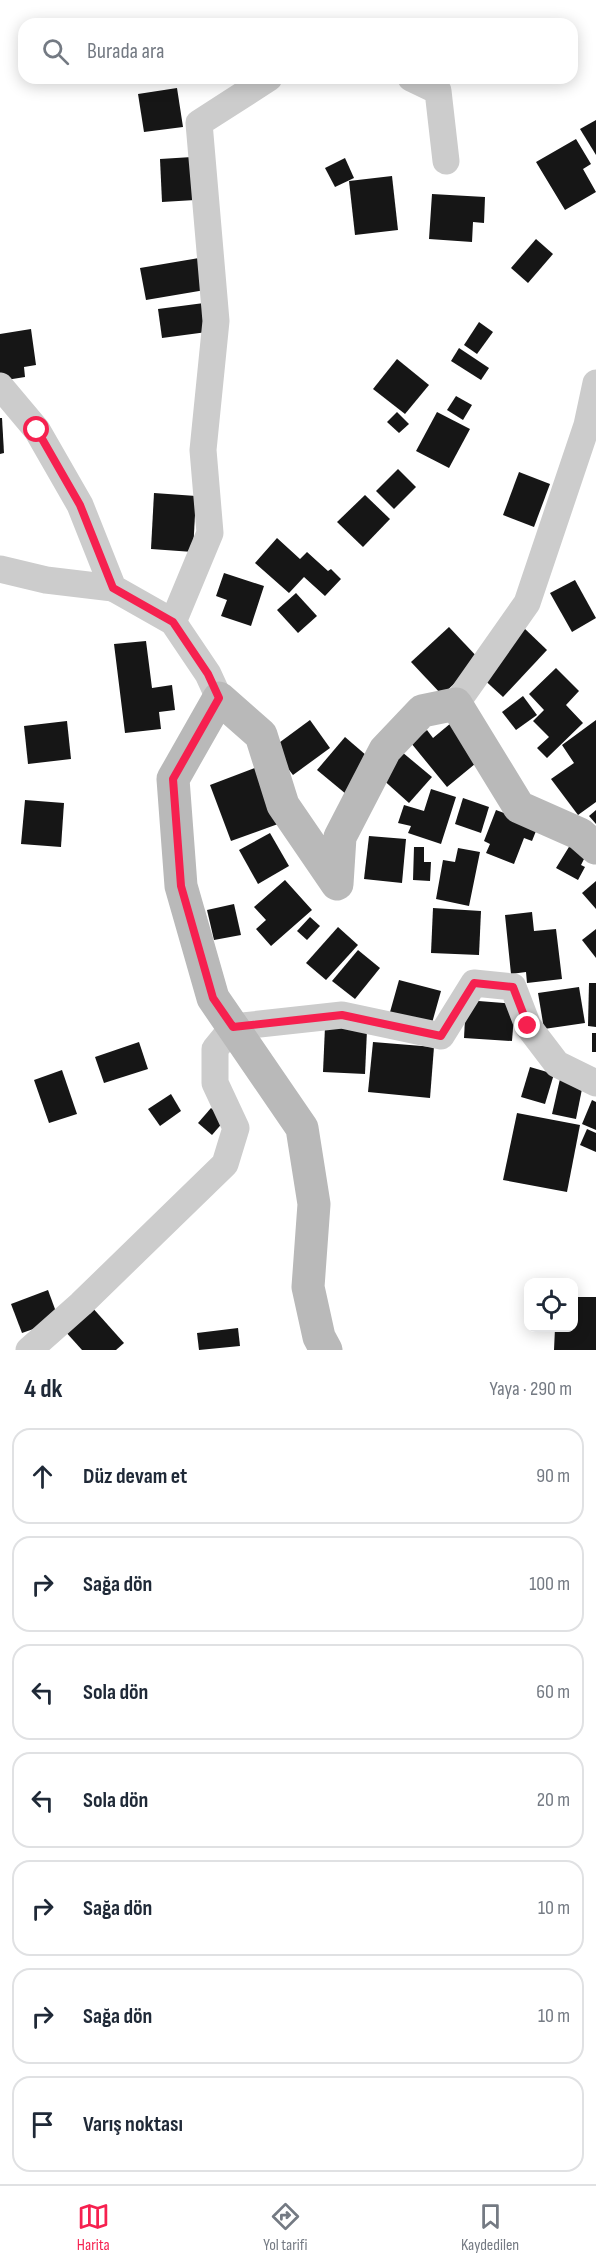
<!DOCTYPE html>
<html lang="tr">
<meta charset="utf-8">
<style>
:root{--surface:#fff;--page:#f2f2f3;--text:#1f2937;--muted:#747a83;--line:#e0e1e3;--accent:#f6204f}
body{margin:0;font-family:"Sofia Sans Condensed",sans-serif;background:var(--page);color:var(--text)}
.controls{position:absolute;right:18px;bottom:18px;display:grid;overflow:hidden;border-radius:12px;box-shadow:0 3px 15px #0003}
.controls button{width:54px;height:54px;display:grid;place-items:center;padding:0;border:0;border-bottom:2px solid var(--line);background:var(--surface);color:var(--text);font:30px sans-serif}
.stop{position:absolute;width:18px;height:18px;margin:-14px;border:4px solid #f6204f;border-radius:50%;background:#fff}
.stop.end{background:#f6204f;border-color:#fff;box-shadow:0 2px 6px #0008}
.list{margin:0;padding:0;list-style:none}
h2{display:flex;justify-content:space-between;align-items:center;height:78px;margin:0;padding:0 24px;font-size:26px}
h2 small{font-size:20px;font-weight:400;color:var(--muted)}
.list li{display:grid;grid-template-columns:39px 1fr auto;gap:18px;align-items:center;box-sizing:border-box;height:96px;margin:0 12px 12px;padding:0 12px;border:2px solid var(--line);border-radius:18px}
.list b{display:block;font-size:22px;white-space:nowrap}
.list em{font-size:20px;font-style:normal;color:var(--muted)}
.icon{flex:none;width:33px;height:33px;fill:none;stroke:currentColor;stroke-width:2;stroke-linecap:round;stroke-linejoin:round}
.map{position:relative;flex:none;width:596px;height:1350px;overflow:hidden}
.search{position:absolute;background:var(--surface);box-shadow:0 3px 15px #0003;left:18px;right:18px;top:18px;height:66px;display:flex;align-items:center;gap:15px;box-sizing:border-box;padding:0 21px;border-radius:18px;color:var(--muted);font-size:22px}
.sheet{height:834px;background:var(--surface)}
nav{display:flex;justify-content:space-around;align-items:center;box-sizing:border-box;height:84px;border-top:2px solid var(--line);background:var(--surface);font-size:16px;color:var(--muted)}
nav a{display:grid;justify-items:center;gap:3px}
nav .on{color:var(--accent)}
.map>svg:first-child{display:block}
</style>
<div class="map">
<svg width="596" height="1350" viewBox="0 0 596 1350">
<rect width="100%" height="100%" fill="#fff"/>
<!-- building -->
<g fill="#161616">
<polygon points="177,88 183,127 144,132 138,94"/>
<polygon points="596,120 596,155 580,129"/>
<polygon points="576,139 591,164 583,169 596,192 565,210 536,162"/>
<polygon points="192,157 195,200 162,202 160,159"/>
<polygon points="345,158 354,178 335,187 325,168"/>
<polygon points="392,176 398,230 355,235 349,181"/>
<polygon points="432,194 485,197 484,223 473,222 472,242 429,239"/>
<polygon points="536,239 553,254 528,283 511,268"/>
<polygon points="199,258 205,290 146,300 140,268"/>
<polygon points="204,303 207,332 162,338 158,309"/>
<polygon points="479,322 493,332 477,354 464,345"/>
<polygon points="31,329 36,365 24,367 25,377 0,381 0,334"/>
<polygon points="459,348 489,368 481,380 451,361"/>
<polygon points="397,359 429,385 405,414 373,389"/>
<polygon points="456,396 472,405 463,420 447,410"/>
<polygon points="397,412 409,424 399,433 387,422"/>
<polygon points="437,412 470,429 449,468 416,451"/>
<polygon points="0,418 2,418 4,453 0,454"/>
<polygon points="398,469 416,487 394,509 376,491"/>
<polygon points="519,472 550,484 534,527 503,515"/>
<polygon points="154,493 196,496 193,552 151,549"/>
<polygon points="365,495 390,519 363,547 337,522"/>
<polygon points="277,538 300,559 307,552 328,571 331,569 341,579 325,596 304,577 289,593 255,563"/>
<polygon points="224,573 264,586 251,626 221,616 227,600 216,596"/>
<polygon points="575,580 596,618 572,632 550,593"/>
<polygon points="296,593 317,616 298,633 277,610"/>
<polygon points="449,627 480,660 442,695 411,662"/>
<polygon points="523,627 547,650 503,697 479,675"/>
<polygon points="146,641 152,688 172,685 175,710 159,712 161,729 125,733 114,644"/>
<polygon points="556,668 579,691 566,705 583,723 547,758 537,748 549,737 533,721 544,710 529,694"/>
<polygon points="523,696 537,715 516,730 502,712"/>
<polygon points="310,720 330,748 293,775 272,748"/>
<polygon points="596,720 596,802 578,815 551,779 574,763 562,745"/>
<polygon points="67,721 71,759 28,764 24,726"/>
<polygon points="451,723 481,759 447,787 411,743 427,730 433,738"/>
<polygon points="345,737 374,762 346,794 317,770"/>
<polygon points="402,752 432,777 409,803 380,777"/>
<polygon points="257,767 278,824 231,841 210,785"/>
<polygon points="431,789 456,797 441,844 408,833 411,826 398,823 404,805 424,811"/>
<polygon points="463,798 489,807 481,833 455,824"/>
<polygon points="25,800 64,803 61,847 21,844"/>
<polygon points="496,810 538,826 532,841 524,838 514,864 486,853 490,844 484,841"/>
<polygon points="596,810 596,824 589,816"/>
<polygon points="270,833 289,866 258,884 239,850"/>
<polygon points="369,836 406,839 402,883 364,879"/>
<polygon points="572,842 588,851 581,865 585,867 578,880 556,868"/>
<polygon points="414,847 424,847 424,862 431,862 430,881 413,880"/>
<polygon points="458,848 480,852 469,906 436,899 443,860 455,862"/>
<polygon points="285,880 312,910 271,946 256,929 266,920 254,907"/>
<polygon points="596,881 596,909 582,893"/>
<polygon points="234,904 241,935 214,940 207,910"/>
<polygon points="433,908 481,911 479,955 431,953"/>
<polygon points="532,912 534,931 556,929 562,979 527,983 526,972 511,974 505,915"/>
<polygon points="310,917 320,926 307,940 297,931"/>
<polygon points="338,927 358,945 326,980 306,963"/>
<polygon points="596,929 596,958 582,940"/>
<polygon points="358,950 380,968 355,999 332,981"/>
<polygon points="399,980 441,991 432,1023 390,1012"/>
<polygon points="589,983 596,983 596,1027 588,1026"/>
<polygon points="579,987 585,1023 544,1029 538,993"/>
<polygon points="466,1000 515,1004 512,1041 464,1038"/>
<polygon points="325,1027 367,1030 365,1074 323,1072"/>
<rect x="592" y="1033" width="4" height="19"/>
<polygon points="139,1042 148,1069 104,1083 95,1057"/>
<polygon points="373,1042 434,1047 430,1098 368,1092"/>
<polygon points="530,1067 554,1074 545,1104 521,1097"/>
<polygon points="62,1070 77,1114 49,1123 34,1080"/>
<polygon points="560,1079 583,1084 576,1119 552,1114"/>
<polygon points="171,1094 181,1111 160,1126 148,1109"/>
<polygon points="592,1100 596,1102 596,1130 582,1124"/>
<polygon points="211,1108 225,1120 212,1135 198,1123"/>
<polygon points="517,1113 580,1125 567,1192 503,1180"/>
<polygon points="587,1129 596,1133 596,1152 580,1145"/>
<polygon points="48,1290 59,1320 22,1333 11,1304"/>
<polygon points="574,1297 596,1297 596,1350 554,1350 555,1328 574,1328"/>
<polygon points="91,1306 124,1343 116,1350 82,1350 64,1330"/>
<polygon points="238,1328 240,1346 199,1350 197,1333"/>
</g>
<g fill="none" stroke-linecap="round" stroke-linejoin="round">
<!-- street -->
<g stroke="#ccc" stroke-width="27">
<polyline points="411,78 438,91 446,161"/>
<polyline points="0,386 37,430 80,505 113,588 173,622 208,674 219,698"/>
<polyline points="0,569 46,580 113,588"/>
<polyline points="173,622 210,533 203,450 216,321 199,123 269,78"/>
<polyline points="456,704 527,603 587,425 596,383"/>
<polyline points="29,1350 81,1304 225,1164 236,1128 215,1083 215,1049 233,1027 342,1015 441,1036 474,983 513,987 528,1026 557,1064 596,1083"/>
</g>
<!-- secondary -->
<polyline stroke="#b9b9b9" stroke-width="33" points="326,1350 319,1337 308,1287 314,1204 302,1128 213,998 181,886 173,779 219,698 261,735 283,805 337,884 340,837 385,750 422,711 456,704 519,807 580,834 596,848"/>
</g>
<g fill="none" stroke-linecap="round" stroke-linejoin="round">
<!-- route -->
<polyline stroke="#f6204f" stroke-width="8" points="37,430 80,505 113,588 173,622 208,674 219,698 173,779 181,886 213,998 233,1027 342,1015 441,1036 474,983 513,987 528,1026"/>
</g>
</svg>
<div class="controls">
<button><svg class="icon" aria-label="locate" viewBox="0 0 24 24"><circle cx="12" cy="12" r="6"/><path d="M12 2v4M12 18v4M2 12h4M18 12h4"/></svg></button>
</div>
<div class="stop" style="left:37px;top:430px"></div>
<div class="stop end" style="left:528px;top:1026px"></div>
<div class="search"><svg class="icon" aria-label="search" viewBox="0 0 24 24"><circle cx="10" cy="10" r="6"/><path d="M15 15l6 6"/></svg>Burada ara</div>
</div>
<section class="sheet">
<h2>4 dk<small>Yaya · 290 m</small></h2>
<ul class="list">
<li><svg class="icon" aria-label="ahead" viewBox="0 0 24 24"><path d="M12 20V5M6 11l6-6 6 6"/></svg><div><b>Düz devam et</b></div><em>90 m</em></li>
<li><svg class="icon" aria-label="right" viewBox="0 0 24 24"><path d="M7 20v-9h11M14 6l5 5-5 5"/></svg><div><b>Sağa dön</b></div><em>100 m</em></li>
<li><svg class="icon" aria-label="left" viewBox="0 0 24 24"><path d="M17 20v-9H6M10 6l-5 5 5 5"/></svg><div><b>Sola dön</b></div><em>60 m</em></li>
<li><svg class="icon" aria-label="left" viewBox="0 0 24 24"><path d="M17 20v-9H6M10 6l-5 5 5 5"/></svg><div><b>Sola dön</b></div><em>20 m</em></li>
<li><svg class="icon" aria-label="right" viewBox="0 0 24 24"><path d="M7 20v-9h11M14 6l5 5-5 5"/></svg><div><b>Sağa dön</b></div><em>10 m</em></li>
<li><svg class="icon" aria-label="right" viewBox="0 0 24 24"><path d="M7 20v-9h11M14 6l5 5-5 5"/></svg><div><b>Sağa dön</b></div><em>10 m</em></li>
<li><svg class="icon" aria-label="arrive" viewBox="0 0 24 24"><path d="M6 21V4h12l-3 4 3 4H6"/></svg><div><b>Varış noktası</b></div></li>
</ul>
</section>
<nav>
<a class="on"><svg class="icon" aria-label="map" viewBox="0 0 24 24"><path d="M3 6l6-2 6 2 6-2v14l-6 2-6-2-6 2zM9 4v14M15 6v14"/></svg>Harita</a>
<a><svg class="icon" aria-label="directions" viewBox="0 0 24 24"><path d="M12 3l9 9-9 9-9-9zM9 14v-3h6M13 9l2 2-2 2"/></svg>Yol tarifi</a>
<a><svg class="icon" aria-label="saved" viewBox="0 0 24 24"><path d="M7 4h10v16l-5-4-5 4z"/></svg>Kaydedilen</a>
</nav>
